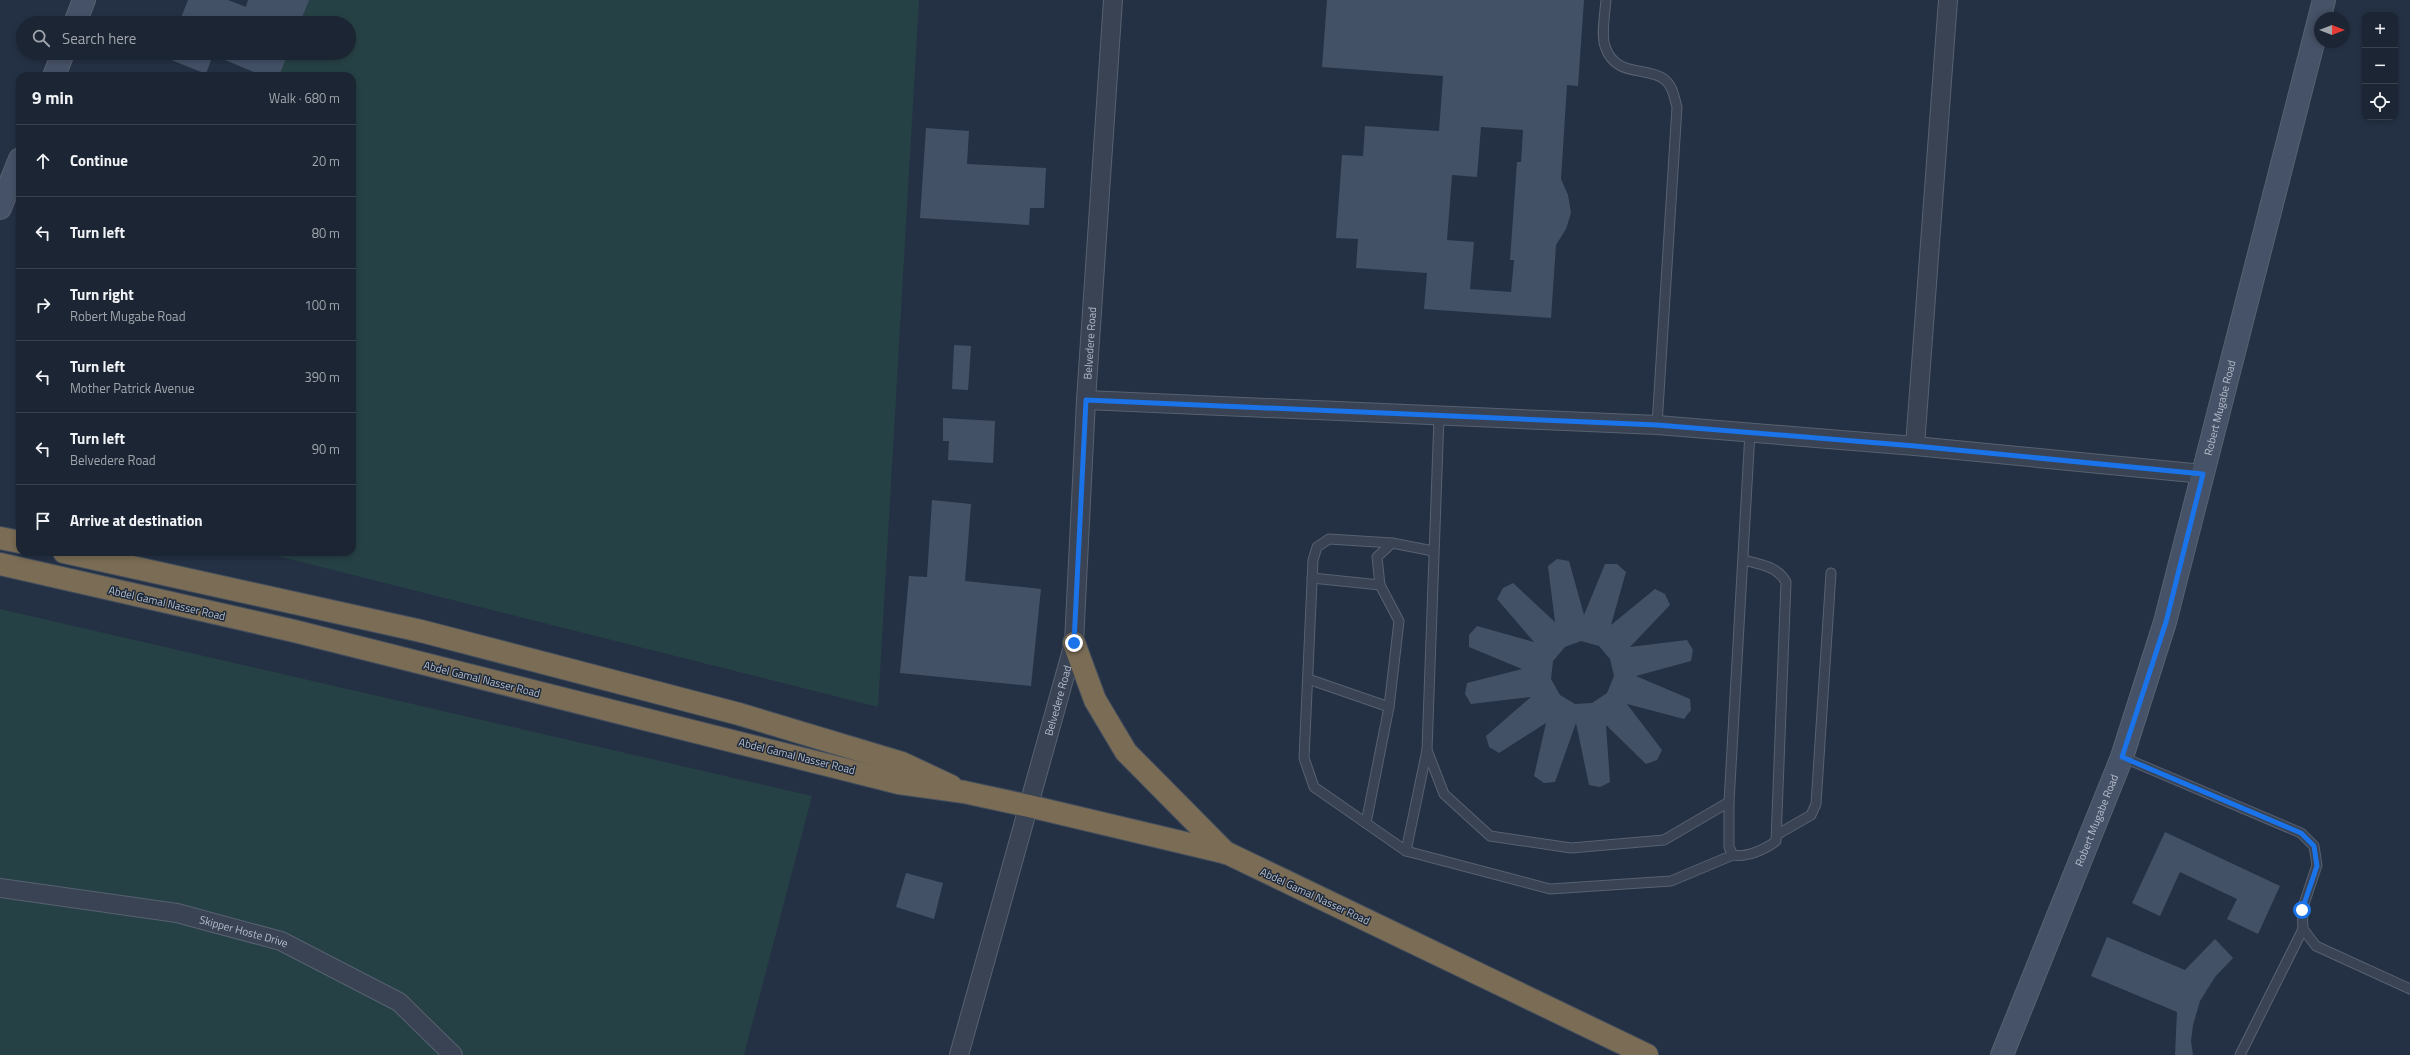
<!DOCTYPE html>
<meta charset="utf-8">
<style>
:root{--surface:#1b2533;--page:#28313f;--text:#f1f3f6;--muted:#a0a5ac;--line:#39424e}
body{margin:0;font-family:"Titillium Web",sans-serif;background:var(--page);color:var(--text)}
.controls{position:absolute;right:12px;top:12px;display:grid;overflow:hidden;border-radius:8px;box-shadow:0 2px 6px #0003}
.controls button{width:36px;height:36px;display:grid;place-items:center;padding:0;border:0;border-bottom:1px solid var(--line);background:var(--surface);color:var(--text);font:20px sans-serif}
.compass{position:absolute;left:2314px;top:12px;width:36px;height:36px;border-radius:50%;background:var(--surface);box-shadow:0 2px 6px #0003;rotate:90deg}
.stop{position:absolute;width:12px;height:12px;margin:-9px;border:3px solid #1a73e8;border-radius:50%;background:#fff}
.stop.end{background:#1a73e8;border-color:#fff;box-shadow:0 1px 4px #0008}
.list{margin:0;padding:0;list-style:none}
h2{display:flex;justify-content:space-between;align-items:center;height:52px;margin:0;padding:0 16px;font-size:17px}
h2 small{font-size:13px;font-weight:400;color:var(--muted)}
.list li{display:grid;grid-template-columns:26px 1fr auto;gap:12px;align-items:center;box-sizing:border-box;height:72px;padding:0 16px;border-top:1px solid var(--line)}
.list b{display:block;font-size:15px;white-space:nowrap}
.list p{margin:0;font-size:13px;white-space:nowrap;color:var(--muted)}
.list em{font-size:13px;font-style:normal;color:var(--muted)}
.icon{flex:none;width:22px;height:22px;fill:none;stroke:currentColor;stroke-width:2;stroke-linecap:round;stroke-linejoin:round}
.map{position:relative;flex:none;width:2410px;height:1055px;overflow:hidden}
.search{position:absolute;background:var(--surface);box-shadow:0 2px 6px #0003;left:16px;top:16px;width:340px;height:44px;display:flex;align-items:center;gap:10px;box-sizing:border-box;padding:0 14px;border-radius:22px;color:var(--muted);font-size:15px}
.panel{position:absolute;background:var(--surface);box-shadow:0 2px 6px #0003;left:16px;top:72px;width:340px;height:484px;border-radius:12px}
.map>svg:first-child{display:block}
</style>
<div class="map">
<svg width="2410" height="1055" viewBox="0 0 2410 1055">
<rect width="100%" height="100%" fill="#243144"/>
<!-- green -->
<g fill="#264145">
<polygon points="298,0 919,0 878,707 262,552 352,552 352,76 267,76 277,53 349,53 349,23 289,23"/>
<polygon points="0,609 812,796 744,1055 0,1055"/>
</g>
<!-- building -->
<g fill="#435167" fill-rule="evenodd">
<polygon points="188,0 228,0 246,7 248,0 309,0 300,23 179,23"/>
<path d="M1327 0H1584L1578 86 1567 85 1561 179 1568 195 1571 213 1566 229 1556 245 1551 318 1424 309 1427 273 1356 268 1358 239 1336 238 1342 155 1363 156 1365 126 1439 131 1443 76 1322 67ZM1481 127 1523 130 1521 162H1517L1510 260H1514L1511 292 1470 289 1474 242 1447 240 1452 175 1477 177Z"/>
<polygon points="154,53 288,53 279,76 263,76 213,55 206,74"/>
<polygon points="926,128 969,131 967,164 1046,168 1044,208 1030,208 1029,225 920,218"/>
<polygon points="954,345 971,346 968,390 952,389"/>
<polygon points="943,418 995,421 993,463 948,460 949,441 943,441"/>
<polygon points="932,500 971,504 965,581 1041,589 1031,686 900,673 909,576 927,577"/>
<path d="M1557 559 1569 561 1584 615 1605 564H1617L1626 572 1611 625 1655 589 1665 594 1670 605 1630 647 1687 640 1693 650 1691 661 1636 676 1690 699 1691 710 1684 719 1627 704 1662 750 1657 760 1646 764 1606 725 1610 782 1600 787 1589 785 1576 723 1555 782 1544 783 1534 776 1546 723 1499 753 1489 747 1486 736 1531 697 1471 704 1465 694 1467 683 1522 669 1469 647V635L1477 626 1534 642 1497 599 1503 588 1513 583 1555 622 1548 566ZM1581 641 1599 646 1610 659 1614 676 1607 693 1592 703 1575 704 1560 695 1551 679 1553 661 1565 647Z"/>
<polygon points="2165,832 2280,886 2258,934 2227,919 2237,899 2180,872 2160,916 2132,903"/>
<polygon points="906,873 943,883 934,919 896,907"/>
<polygon points="2107,937 2185,970 2215,939 2233,958 2215,977 2200,1001 2193,1025 2191,1041 2193,1055 2175,1055 2177,1012 2091,976"/>
</g>
<g fill="none" stroke-linecap="round" stroke-linejoin="round">
<defs>
<g id="lane">
<path d="M1606 0C1605 12 1601 36 1605 46 1615 78 1646 66 1664 79 1673 86 1674 97 1677 107L1657 425"/>
<polyline points="1439,417 1427,750 1444,794 1490,836 1571,848 1664,840 1729,802 1750,432"/>
<polyline points="1392,543 1329,539 1317,547 1313,560 1304,758 1314,787 1406,851 1550,889 1671,881 1733,855"/>
<polyline points="1312,578 1380,585"/>
<polyline points="1308,679 1389,707"/>
<polyline points="2122,757 2301,833 2314,846 2317,865 2302,910 2303,929 2316,946 2410,989"/>
<path d="M1729 802V847L1733 855C1746 858 1766 849 1776 841L1786 582C1777 566 1761 565 1744 560"/>
<polyline points="1366,823 1389,707 1399,621 1380,585 1377,557 1392,543 1433,551"/>
<polyline points="1778,834 1811,815 1816,804 1831,573"/>
<polyline points="1406,851 1427,750"/>
<polyline points="2240,1055 2303,929"/>
</g>
<g id="street">
<polyline points="1086,400 1657,425 1915,446 2203,474"/>
<polyline points="1915,446 1948,0"/>
<path id="s1" d="M0 888 177 913 281 941 399 1002 453 1055"/>
<path id="s2" d="M959 1055 1074 643 1086 400 1113 0"/>
</g>
<g id="secondary">
<polyline points="75,23 84,0"/>
<polyline points="54,76 63,53"/>
<polyline points="0,208 20,159"/>
<path id="s3" d="M2002 1055 2122 757 2165 622 2324 0"/>
</g>
<g id="highway">
<polyline points="0,538 20,542"/>
<polyline points="64,552 421,631 739,714 902,763 951,786"/>
<polyline points="0,564 294,631 899,783 964,792 1029,806 1227,853 1647,1055"/>
<polyline points="1074,643 1095,700 1126,752 1226,853"/>
</g>
</defs>
<!-- lane casing -->
<use href="#lane" stroke="#576171" stroke-width="11"/>
<!-- street casing -->
<use href="#street" stroke="#576171" stroke-width="20"/>
<!-- secondary casing -->
<use href="#secondary" stroke="#576171" stroke-width="24"/>
<!-- highway casing -->
<use href="#highway" stroke="#434e5e" stroke-width="24"/>
<!-- lane -->
<use href="#lane" stroke="#394353" stroke-width="9"/>
<!-- street -->
<use href="#street" stroke="#394353" stroke-width="18"/>
<!-- secondary -->
<use href="#secondary" stroke="#465267" stroke-width="22"/>
<!-- highway -->
<use href="#highway" stroke="#7a6c55" stroke-width="22"/>
</g>
<g fill="none" stroke-linecap="round" stroke-linejoin="round">
<!-- route -->
<polyline stroke="#1a73e8" stroke-width="5" points="1074,643 1086,400 1657,425 1915,446 2203,474 2166,622 2122,757 2301,833 2314,846 2317,866 2302,910"/>
</g>
<g text-anchor="middle" stroke-width="3" stroke-linejoin="round" paint-order="stroke">
<!-- street labels -->
<g font-size="11" fill="#b6becd" stroke="#1d2839">
<text dy="4" stroke="none"><textPath href="#s2" startOffset="728">Belvedere Road</textPath></text>
<text dy="4" stroke="none"><textPath href="#s3" startOffset="684">Robert Mugabe Road</textPath></text>
<text transform="translate(167 603) rotate(13)" y="4">Abdel Gamal Nasser Road</text>
<text transform="translate(482 679) rotate(14)" y="4">Abdel Gamal Nasser Road</text>
<text dy="4" stroke="none"><textPath href="#s2" startOffset="368">Belvedere Road</textPath></text>
<text transform="translate(797 756) rotate(14)" y="4">Abdel Gamal Nasser Road</text>
<text dy="4" stroke="none"><textPath href="#s3" startOffset="253">Robert Mugabe Road</textPath></text>
<text transform="translate(1315 896) rotate(25)" y="4">Abdel Gamal Nasser Road</text>
<text dy="4" stroke="none"><textPath href="#s1" startOffset="248">Skipper Hoste Drive</textPath></text>
</g>
</g>
</svg>
<div class="controls">
<button>+</button>
<button>−</button>
<button><svg class="icon" aria-label="locate" viewBox="0 0 24 24"><circle cx="12" cy="12" r="6"/><path d="M12 2v4M12 18v4M2 12h4M18 12h4"/></svg></button>
</div>
<svg class="compass" viewBox="-18 -18 36 36"><path d="M0-13l5 13h-10z" fill="#e53935"/><path d="M0 13l5-13h-10z" fill="#a0a5ac"/></svg>
<div class="stop" style="left:2302px;top:910px"></div>
<div class="stop end" style="left:1074px;top:643px"></div>
<div class="search"><svg class="icon" aria-label="search" viewBox="0 0 24 24"><circle cx="10" cy="10" r="6"/><path d="M15 15l6 6"/></svg>Search here</div>
<section class="panel">
<h2>9 min<small>Walk · 680 m</small></h2>
<ul class="list">
<li><svg class="icon" aria-label="ahead" viewBox="0 0 24 24"><path d="M12 20V5M6 11l6-6 6 6"/></svg><div><b>Continue</b></div><em>20 m</em></li>
<li><svg class="icon" aria-label="left" viewBox="0 0 24 24"><path d="M17 20v-9H6M10 6l-5 5 5 5"/></svg><div><b>Turn left</b></div><em>80 m</em></li>
<li><svg class="icon" aria-label="right" viewBox="0 0 24 24"><path d="M7 20v-9h11M14 6l5 5-5 5"/></svg><div><b>Turn right</b><p>Robert Mugabe Road</p></div><em>100 m</em></li>
<li><svg class="icon" aria-label="left" viewBox="0 0 24 24"><path d="M17 20v-9H6M10 6l-5 5 5 5"/></svg><div><b>Turn left</b><p>Mother Patrick Avenue</p></div><em>390 m</em></li>
<li><svg class="icon" aria-label="left" viewBox="0 0 24 24"><path d="M17 20v-9H6M10 6l-5 5 5 5"/></svg><div><b>Turn left</b><p>Belvedere Road</p></div><em>90 m</em></li>
<li><svg class="icon" aria-label="arrive" viewBox="0 0 24 24"><path d="M6 21V4h12l-3 4 3 4H6"/></svg><div><b>Arrive at destination</b></div></li>
</ul>
</section>
</div>
